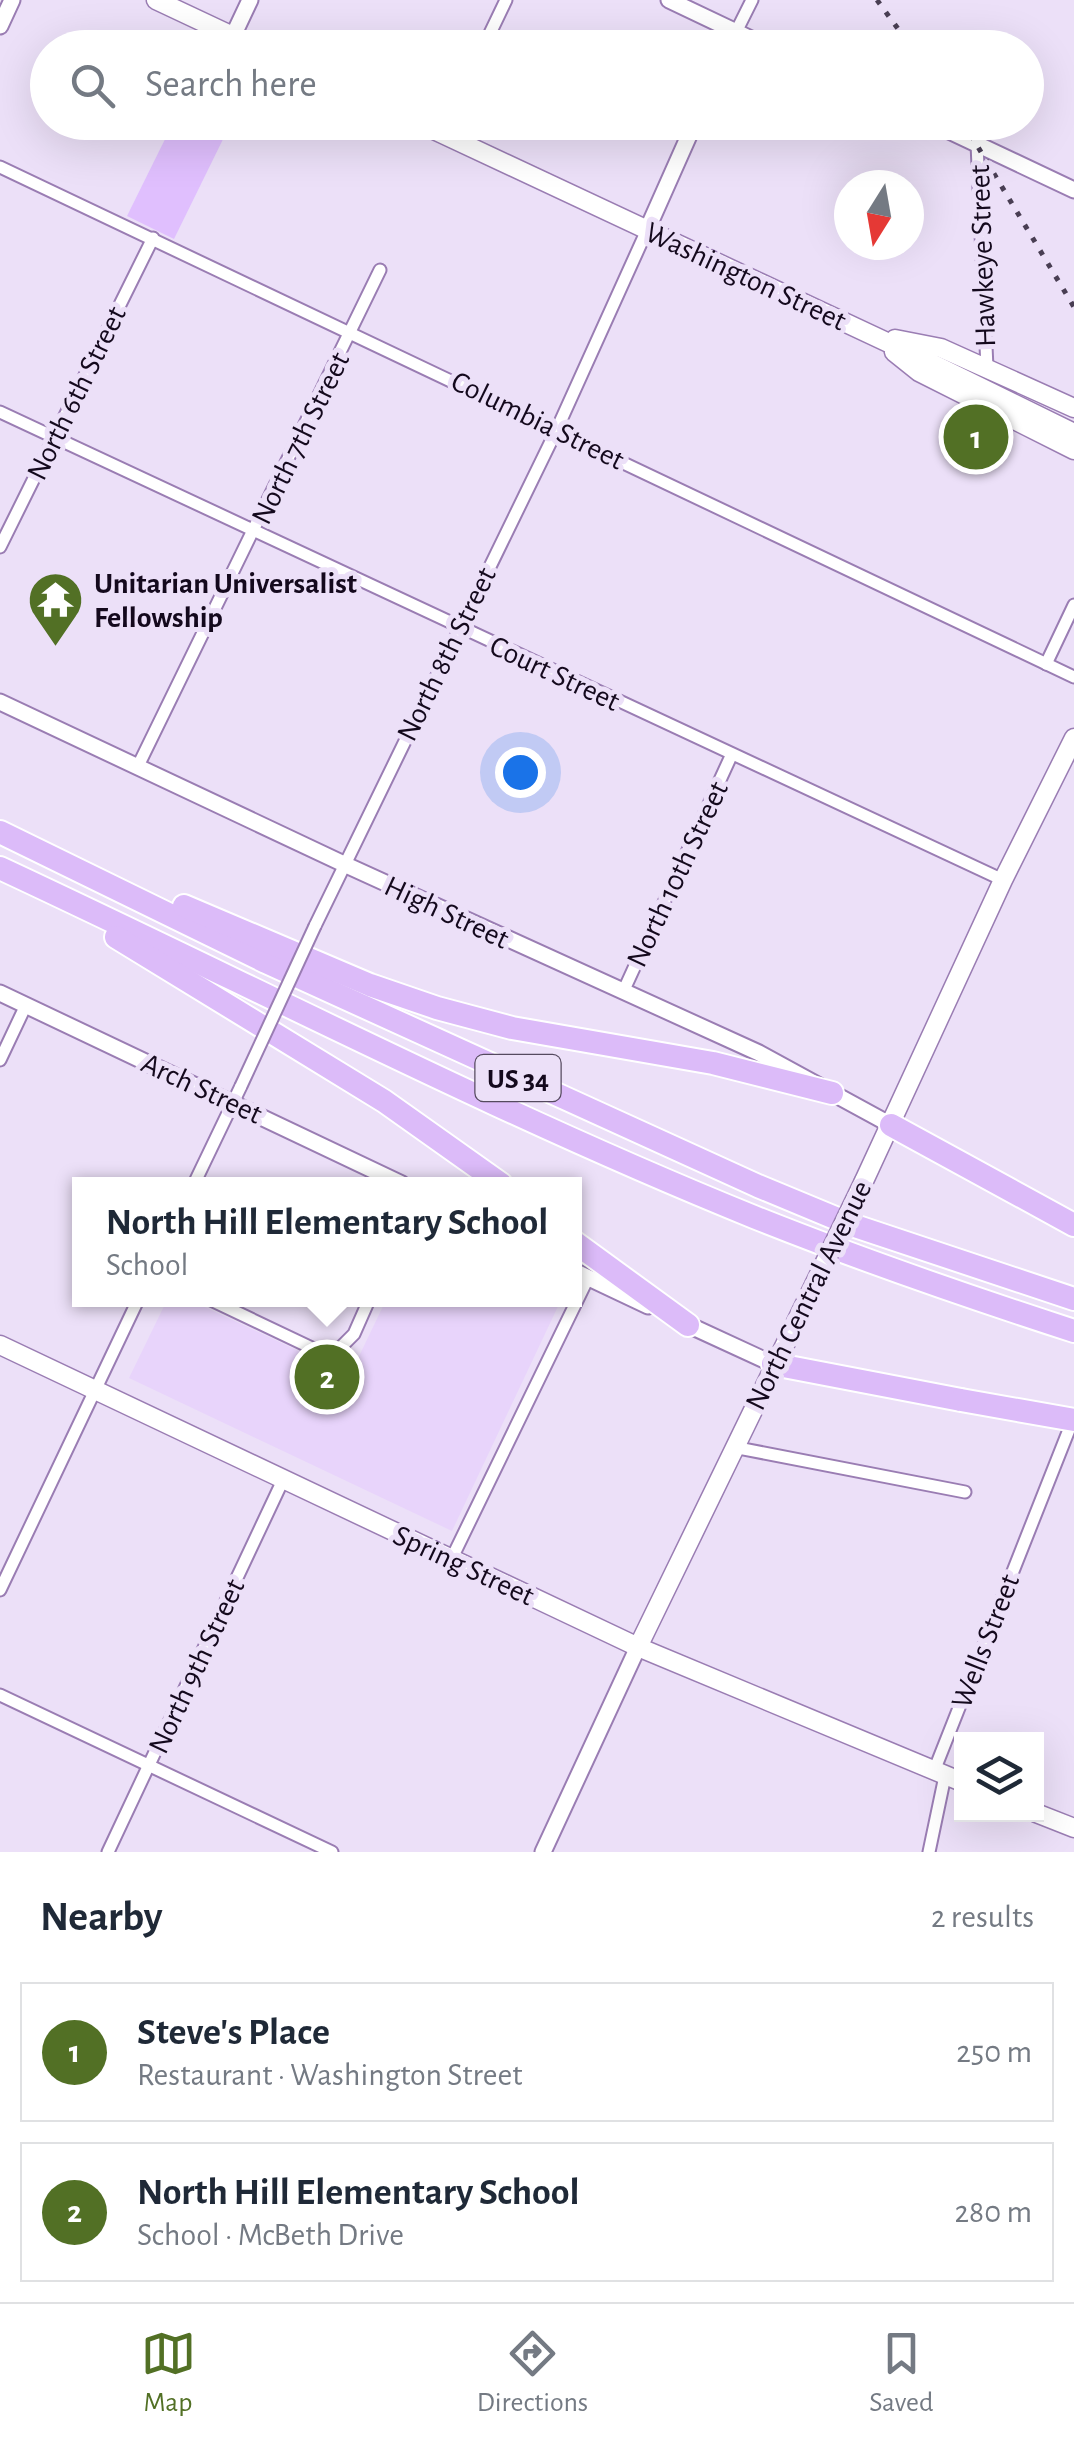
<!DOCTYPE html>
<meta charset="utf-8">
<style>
:root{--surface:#fff;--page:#f2f2f3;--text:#1f2937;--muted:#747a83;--line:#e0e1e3;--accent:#527025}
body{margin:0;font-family:"Alegreya Sans",sans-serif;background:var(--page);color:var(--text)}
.controls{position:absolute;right:30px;bottom:30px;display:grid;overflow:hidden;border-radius:0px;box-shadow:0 10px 40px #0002}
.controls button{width:90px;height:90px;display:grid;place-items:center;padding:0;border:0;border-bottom:2px solid var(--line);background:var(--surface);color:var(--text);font:50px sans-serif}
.compass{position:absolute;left:834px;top:170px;width:90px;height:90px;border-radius:50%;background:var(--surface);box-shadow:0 10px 40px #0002;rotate:191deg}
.you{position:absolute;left:520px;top:772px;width:35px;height:35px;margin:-25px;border:8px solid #fff;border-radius:50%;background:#1a73e8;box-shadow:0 0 0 15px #1a73e833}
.badge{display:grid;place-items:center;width:65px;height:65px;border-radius:50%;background:var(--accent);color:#fff;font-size:32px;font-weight:700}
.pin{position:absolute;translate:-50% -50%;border:5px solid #fff;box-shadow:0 2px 10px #0006}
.popup{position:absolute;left:72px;top:1177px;width:510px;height:130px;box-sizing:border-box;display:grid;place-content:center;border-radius:0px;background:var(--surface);filter:drop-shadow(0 2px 8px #0005);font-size:32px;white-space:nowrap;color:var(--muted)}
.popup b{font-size:38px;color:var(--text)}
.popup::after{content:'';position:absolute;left:50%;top:100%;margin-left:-20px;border:20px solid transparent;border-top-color:var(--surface)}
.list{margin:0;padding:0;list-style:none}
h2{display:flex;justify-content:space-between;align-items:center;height:130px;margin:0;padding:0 40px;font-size:42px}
h2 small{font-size:32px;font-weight:400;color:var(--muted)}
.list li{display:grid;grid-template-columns:65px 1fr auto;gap:30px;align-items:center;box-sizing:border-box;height:140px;margin:0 20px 20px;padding:0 20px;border:2px solid var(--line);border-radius:0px}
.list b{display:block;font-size:38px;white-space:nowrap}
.list p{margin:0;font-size:32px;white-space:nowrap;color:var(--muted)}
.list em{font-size:32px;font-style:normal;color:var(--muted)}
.icon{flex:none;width:55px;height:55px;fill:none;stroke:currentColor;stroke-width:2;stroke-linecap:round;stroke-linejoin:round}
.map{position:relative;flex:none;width:1074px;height:1852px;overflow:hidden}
.search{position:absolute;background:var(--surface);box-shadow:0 10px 40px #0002;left:30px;right:30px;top:30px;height:110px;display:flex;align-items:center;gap:25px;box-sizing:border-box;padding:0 35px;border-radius:55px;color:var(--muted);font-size:38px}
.sheet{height:450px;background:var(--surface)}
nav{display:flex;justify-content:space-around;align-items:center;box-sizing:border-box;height:140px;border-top:2px solid var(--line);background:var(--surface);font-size:28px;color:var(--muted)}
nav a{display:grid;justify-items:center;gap:5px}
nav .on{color:var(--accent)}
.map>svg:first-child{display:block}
</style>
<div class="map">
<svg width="1074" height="1852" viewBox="0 0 1074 1852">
<rect width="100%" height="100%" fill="#ece0f8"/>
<!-- built -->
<polygon fill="#e8d4fb" points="167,1300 190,1300 350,1375 386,1300 561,1300 452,1531 129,1378"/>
<!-- green -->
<polygon fill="#e0bffe" points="173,123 231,123 174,239 127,216"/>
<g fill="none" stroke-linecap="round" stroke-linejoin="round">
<defs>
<g id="minor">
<polyline points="736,32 752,0"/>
<polyline points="483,48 506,0"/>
<polyline points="977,144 987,368"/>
<polyline points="0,167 1074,677"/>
<polyline points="0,412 1003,880"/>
<polyline points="0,547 153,238"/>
<polyline points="1046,664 1074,605"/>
<polyline points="138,766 380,270"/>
<polyline points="315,926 557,429 647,230"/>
<polyline points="623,992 731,756"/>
<polyline points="0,1060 26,1005"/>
<polyline points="194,1184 241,1086"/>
<polyline points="211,1300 316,1350 339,1349 354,1334 369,1300"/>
<polyline points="733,1447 965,1492"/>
<polyline points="451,1560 588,1278"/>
<polyline points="0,1590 138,1300"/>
<polyline points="0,1695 332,1852"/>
<polyline points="934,1771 1074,1417"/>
<polyline points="108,1852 283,1480"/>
<polyline points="929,1852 945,1776"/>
</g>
<g id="tertiary">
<polyline points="669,0 770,48"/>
<polyline points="0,26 12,0"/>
<polyline points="233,36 250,0"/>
<polyline points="930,122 1074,190"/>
<polyline points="647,230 695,122"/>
<polyline points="0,702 346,865 759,1053 891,1125"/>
<polyline points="0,993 402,1184"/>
<polyline points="574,1271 648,1306"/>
<polyline points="682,1322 773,1364"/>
<polyline points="543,1852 638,1647"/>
</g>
<g id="secondary">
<polyline points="156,0 258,48"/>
<polyline points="417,122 925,360 1074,433"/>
<polyline points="895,339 941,348 1074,408"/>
<polyline points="894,352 919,372 1074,450"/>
<polyline points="864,1181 1003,880 1074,738"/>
<polyline points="0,1345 638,1647 962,1782"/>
<polyline points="638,1647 814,1285"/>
<polyline points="1036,1813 1074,1828"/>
</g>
<g id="motorway">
<polyline points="0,832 266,962 758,1186 852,1225 1074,1299"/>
<path d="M0 868C251 985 497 1113 754 1217 859 1259 966 1296 1074 1331"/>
<polyline points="184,906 370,985 437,1008 512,1028 713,1063 832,1093"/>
<polyline points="116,937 384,1101 501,1184"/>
<polyline points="891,1125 1074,1225"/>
<polyline points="574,1242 688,1325"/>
<polyline points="773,1364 961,1400"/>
</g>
</defs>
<!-- minor casing -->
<use href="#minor" stroke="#9a7db3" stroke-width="15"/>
<!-- tertiary casing -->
<use href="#tertiary" stroke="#9a7db3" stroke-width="19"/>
<!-- secondary casing -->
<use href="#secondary" stroke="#9a7db3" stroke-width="21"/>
<!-- motorway casing -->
<use href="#motorway" stroke="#fff" stroke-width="26"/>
<!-- minor -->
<use href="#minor" stroke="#fff" stroke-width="11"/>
<!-- tertiary -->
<use href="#tertiary" stroke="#fff" stroke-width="15"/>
<!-- secondary -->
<use href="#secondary" stroke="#fff" stroke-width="18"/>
<!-- motorway -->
<use href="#motorway" stroke="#dcbbf9" stroke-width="22"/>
<!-- rail -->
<g stroke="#493e53" stroke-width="5" stroke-dasharray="5 10" stroke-linecap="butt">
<polyline points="877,0 912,48"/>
<polyline points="963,122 1074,307"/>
</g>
<defs>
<polyline id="minor-bridge" points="241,1086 315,926"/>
<polyline id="secondary-bridge" points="814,1285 864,1181"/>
<polyline id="motorway-bridge" points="961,1400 1074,1420"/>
</defs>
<!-- minor-bridge casing -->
<use href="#minor-bridge" stroke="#9a7db3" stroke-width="15" stroke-linecap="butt"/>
<!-- secondary-bridge casing -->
<use href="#secondary-bridge" stroke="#9a7db3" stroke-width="21" stroke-linecap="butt"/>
<!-- motorway-bridge casing -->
<use href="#motorway-bridge" stroke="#fff" stroke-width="26" stroke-linecap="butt"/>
<!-- minor-bridge -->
<use href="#minor-bridge" stroke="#fff" stroke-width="11"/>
<!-- secondary-bridge -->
<use href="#secondary-bridge" stroke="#fff" stroke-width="18"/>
<!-- motorway-bridge -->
<use href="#motorway-bridge" stroke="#dcbbf9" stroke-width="22"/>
</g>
<!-- icons -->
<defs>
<symbol id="temple-pin" viewBox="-11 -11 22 30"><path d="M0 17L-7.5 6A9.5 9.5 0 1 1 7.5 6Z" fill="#527025" stroke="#ece0f8"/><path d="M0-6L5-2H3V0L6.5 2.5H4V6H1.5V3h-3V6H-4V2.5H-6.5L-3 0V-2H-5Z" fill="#fff"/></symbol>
</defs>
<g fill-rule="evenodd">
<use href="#temple-pin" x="24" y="568" width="63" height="86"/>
</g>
<g text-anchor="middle" stroke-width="10" stroke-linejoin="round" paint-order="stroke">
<!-- shield labels -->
<rect fill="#ece0f8" stroke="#554a5f" stroke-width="2.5" x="475.5" y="1055" width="85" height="46" rx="8"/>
<g font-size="28" font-weight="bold" fill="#14091d">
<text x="518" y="1088">US 34</text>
</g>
<!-- street labels -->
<g font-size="30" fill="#14091d" stroke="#ece0f8">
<text transform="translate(982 256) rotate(-92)" y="10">Hawkeye Street</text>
<text transform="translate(746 276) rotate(25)" y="10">Washington Street</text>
<text transform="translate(76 393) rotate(-64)" y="10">North 6th Street</text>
<text transform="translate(538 420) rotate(26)" y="10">Columbia Street</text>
<text transform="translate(300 438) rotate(-64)" y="10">North 7th Street</text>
<text transform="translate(446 654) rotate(-64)" y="10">North 8th Street</text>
<text transform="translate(555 673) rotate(25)" y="10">Court Street</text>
<text transform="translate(677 874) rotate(-65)" y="10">North 10th Street</text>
<text transform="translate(447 912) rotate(25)" y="10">High Street</text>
<text transform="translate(202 1088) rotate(25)" y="10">Arch Street</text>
<text transform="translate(808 1295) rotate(-64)" y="10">North Central Avenue</text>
<text transform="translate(464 1565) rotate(25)" y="10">Spring Street</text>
<text transform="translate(985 1641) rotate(-69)" y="10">Wells Street</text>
<text transform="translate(196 1666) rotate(-65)" y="10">North 9th Street</text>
</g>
<!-- poi labels -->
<g font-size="30" font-weight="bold" fill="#14091d" stroke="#ece0f8" text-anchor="start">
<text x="94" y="593">Unitarian Universalist<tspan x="94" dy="34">Fellowship</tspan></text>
</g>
</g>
</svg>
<div class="controls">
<button><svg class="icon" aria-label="layers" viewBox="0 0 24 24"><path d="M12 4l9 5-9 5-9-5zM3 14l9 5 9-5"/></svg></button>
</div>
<svg class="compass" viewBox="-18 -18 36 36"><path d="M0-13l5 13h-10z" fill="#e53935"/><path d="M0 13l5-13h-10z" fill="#747a83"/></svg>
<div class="you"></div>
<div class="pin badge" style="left:976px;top:437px">1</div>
<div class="pin badge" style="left:327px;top:1377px">2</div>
<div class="popup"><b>North Hill Elementary School</b>School</div>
<div class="search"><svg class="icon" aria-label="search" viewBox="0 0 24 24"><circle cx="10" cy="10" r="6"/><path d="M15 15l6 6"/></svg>Search here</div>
</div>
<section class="sheet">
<h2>Nearby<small>2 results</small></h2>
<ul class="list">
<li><span class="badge">1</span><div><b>Steve's Place</b><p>Restaurant · Washington Street</p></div><em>250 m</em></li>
<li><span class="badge">2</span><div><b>North Hill Elementary School</b><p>School · McBeth Drive</p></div><em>280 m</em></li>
</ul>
</section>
<nav>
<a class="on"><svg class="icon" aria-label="map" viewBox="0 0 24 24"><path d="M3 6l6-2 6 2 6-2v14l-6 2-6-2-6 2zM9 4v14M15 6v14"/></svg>Map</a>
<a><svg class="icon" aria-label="directions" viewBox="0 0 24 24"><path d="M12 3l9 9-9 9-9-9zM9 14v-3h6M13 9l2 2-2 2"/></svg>Directions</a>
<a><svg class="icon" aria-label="saved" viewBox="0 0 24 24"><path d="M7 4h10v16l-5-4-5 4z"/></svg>Saved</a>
</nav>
